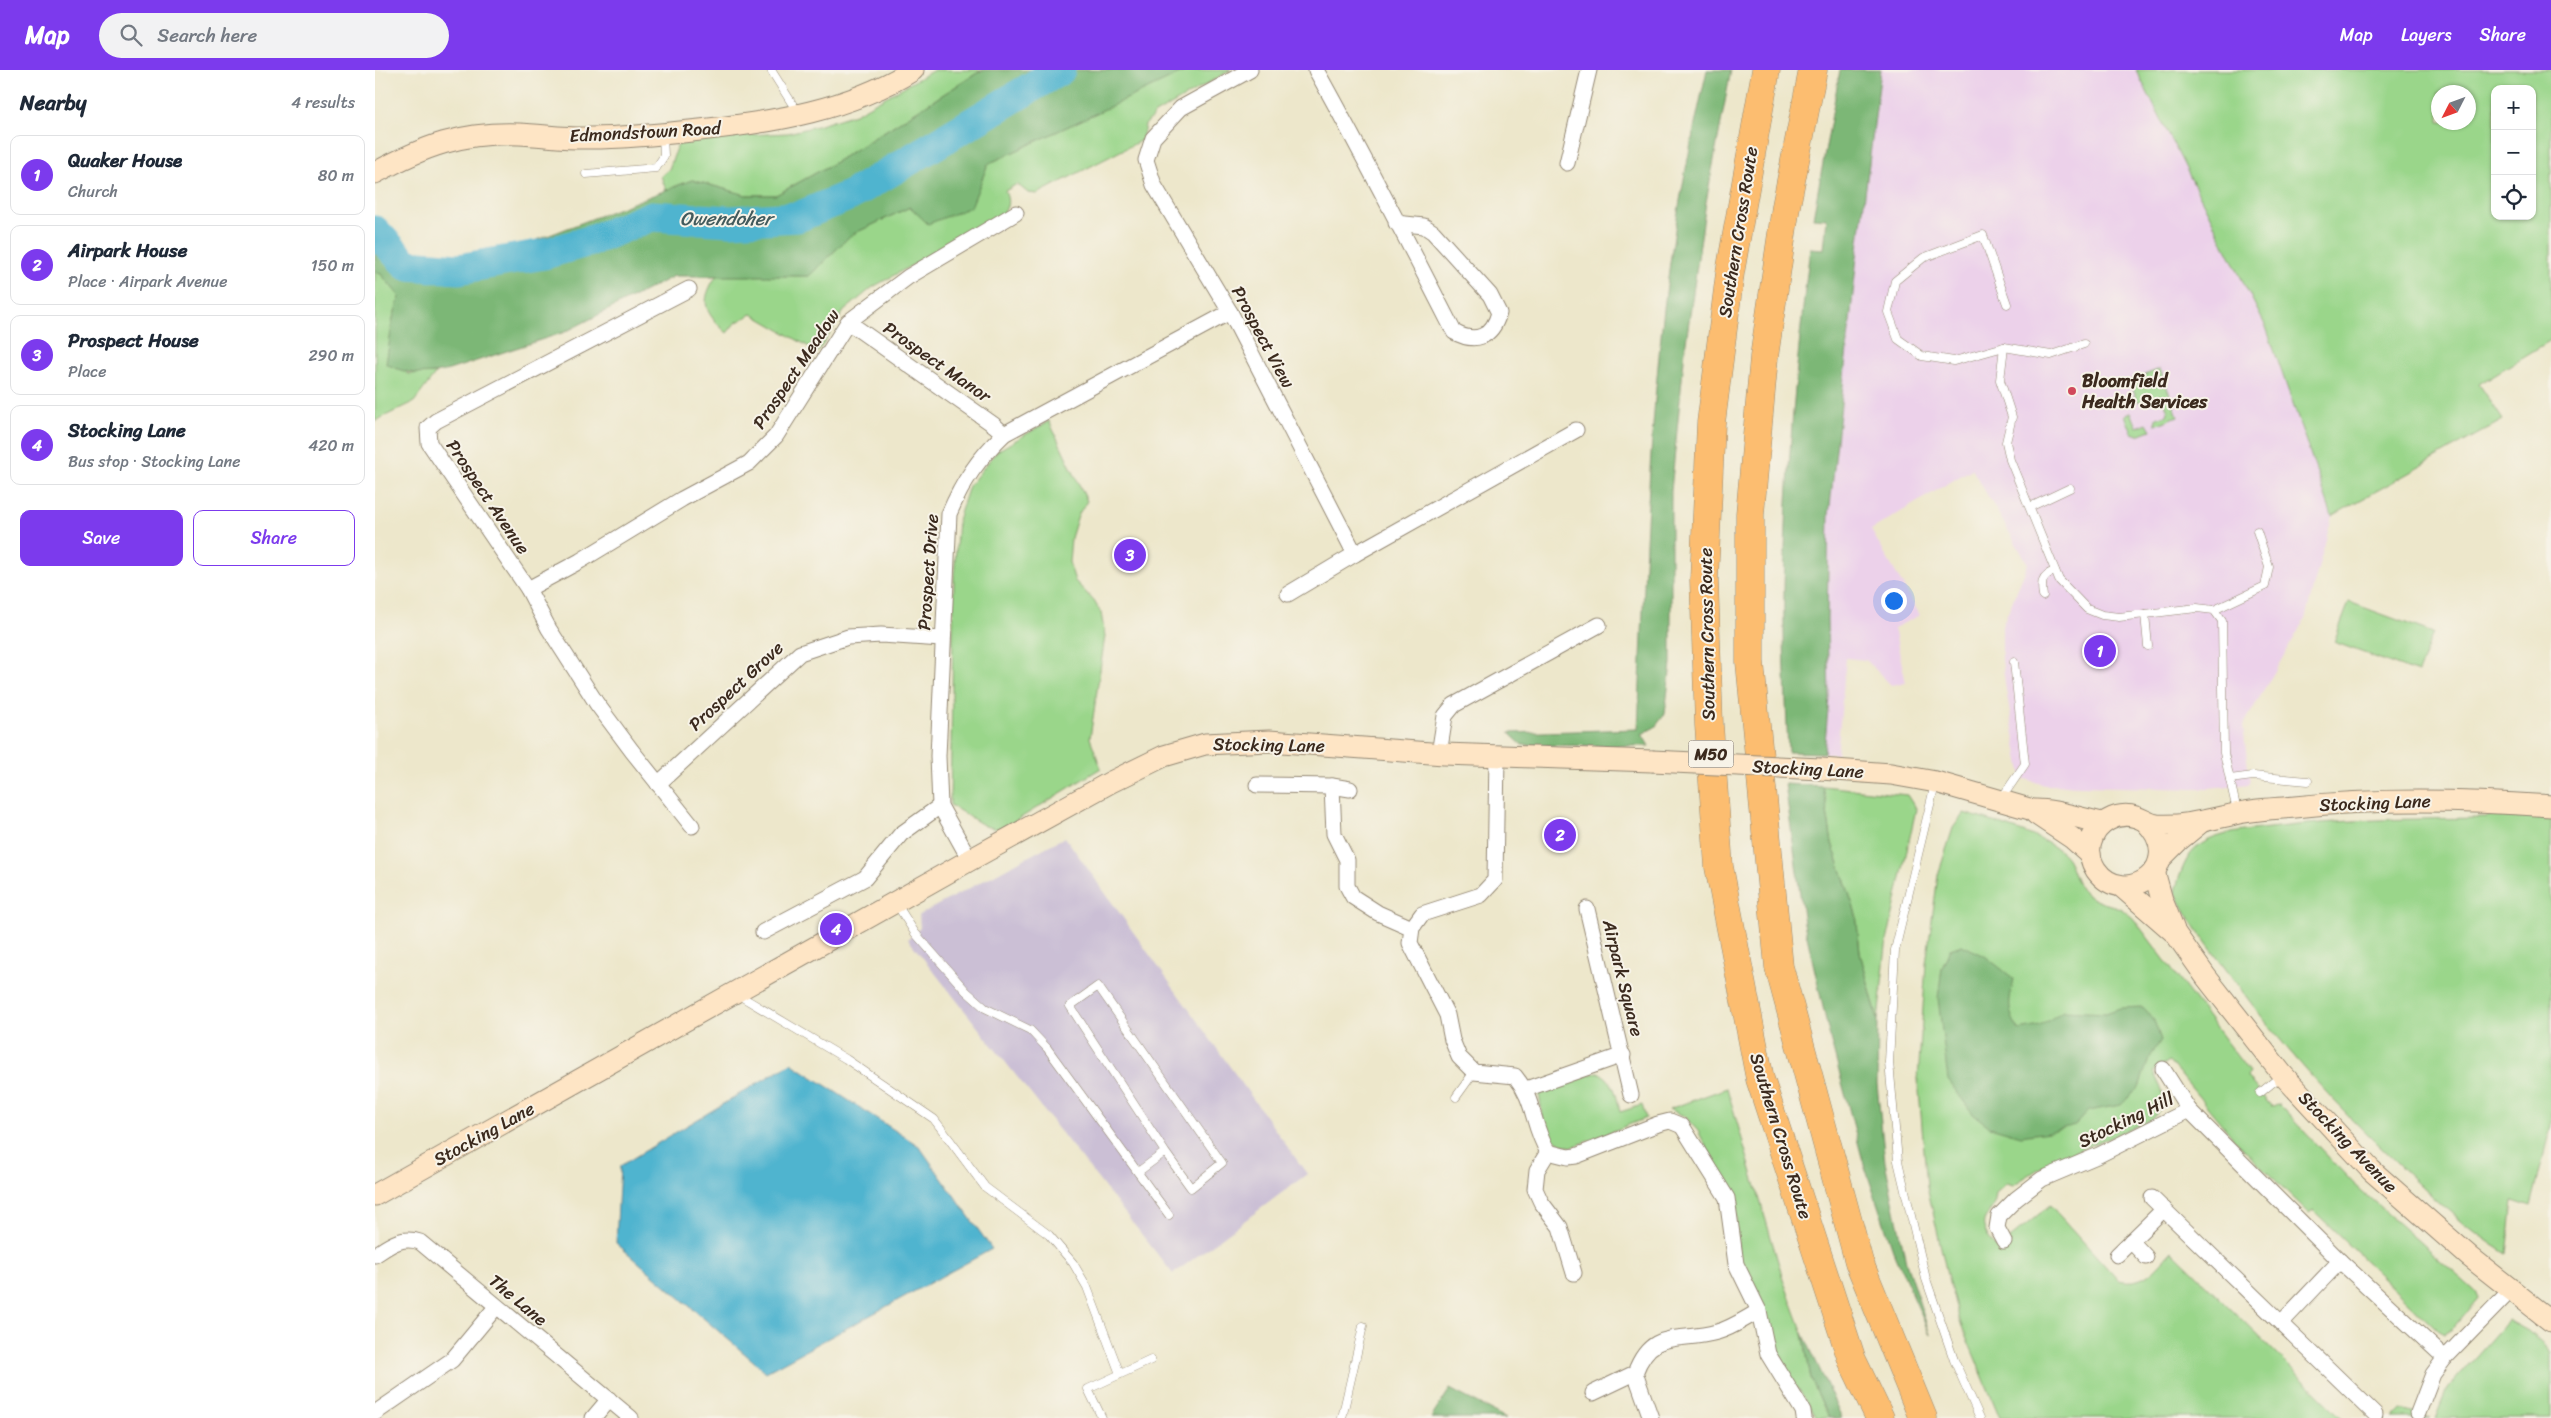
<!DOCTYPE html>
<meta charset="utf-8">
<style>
:root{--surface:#fff;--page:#f2f2f3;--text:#1f2937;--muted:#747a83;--line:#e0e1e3;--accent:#7c3aed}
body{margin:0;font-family:Sriracha,sans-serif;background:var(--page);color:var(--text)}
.controls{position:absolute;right:15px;top:15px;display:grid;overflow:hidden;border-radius:10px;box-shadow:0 1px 4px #0004}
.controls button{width:45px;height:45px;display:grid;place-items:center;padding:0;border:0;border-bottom:1px solid var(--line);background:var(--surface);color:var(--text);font:25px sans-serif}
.compass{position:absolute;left:2056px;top:15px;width:45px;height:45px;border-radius:50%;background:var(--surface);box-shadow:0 1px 4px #0004;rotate:228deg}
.you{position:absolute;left:1518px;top:530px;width:18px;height:18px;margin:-12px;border:4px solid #fff;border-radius:50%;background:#1a73e8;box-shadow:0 0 0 8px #1a73e833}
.badge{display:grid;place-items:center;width:32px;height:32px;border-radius:50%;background:var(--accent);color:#fff;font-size:16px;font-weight:700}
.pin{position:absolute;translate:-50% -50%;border:2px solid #fff;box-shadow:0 1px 5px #0006}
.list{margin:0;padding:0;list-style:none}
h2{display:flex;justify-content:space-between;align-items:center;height:65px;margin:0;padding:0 20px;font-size:21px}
h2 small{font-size:16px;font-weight:400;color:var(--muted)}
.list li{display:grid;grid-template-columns:32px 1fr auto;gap:15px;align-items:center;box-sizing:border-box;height:80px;margin:0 10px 10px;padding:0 10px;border:1px solid var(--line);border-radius:10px}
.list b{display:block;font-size:19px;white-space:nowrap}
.list p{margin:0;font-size:16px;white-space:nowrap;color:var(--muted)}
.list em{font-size:16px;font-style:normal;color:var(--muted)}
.actions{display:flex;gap:10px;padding:15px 20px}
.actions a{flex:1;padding:11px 0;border:1px solid var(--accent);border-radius:10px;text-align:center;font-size:18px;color:var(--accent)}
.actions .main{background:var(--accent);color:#fff}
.icon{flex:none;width:28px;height:28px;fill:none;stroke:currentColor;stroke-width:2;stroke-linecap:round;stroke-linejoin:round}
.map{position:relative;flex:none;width:2176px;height:1348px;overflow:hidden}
header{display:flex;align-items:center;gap:30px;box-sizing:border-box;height:70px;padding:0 25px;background:var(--accent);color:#fff}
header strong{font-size:24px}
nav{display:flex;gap:28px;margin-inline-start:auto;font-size:18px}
.search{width:350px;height:45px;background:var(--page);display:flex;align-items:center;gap:12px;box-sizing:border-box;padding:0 18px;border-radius:28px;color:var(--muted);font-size:19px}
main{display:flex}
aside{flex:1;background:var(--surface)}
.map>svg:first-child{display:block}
</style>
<header>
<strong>Map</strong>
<div class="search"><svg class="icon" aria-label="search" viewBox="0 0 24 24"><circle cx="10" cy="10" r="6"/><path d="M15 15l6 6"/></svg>Search here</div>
<nav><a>Map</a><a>Layers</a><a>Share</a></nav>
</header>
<main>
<aside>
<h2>Nearby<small>4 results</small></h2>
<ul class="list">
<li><span class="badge">1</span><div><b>Quaker House</b><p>Church</p></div><em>80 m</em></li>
<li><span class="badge">2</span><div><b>Airpark House</b><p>Place · Airpark Avenue</p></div><em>150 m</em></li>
<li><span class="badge">3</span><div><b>Prospect House</b><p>Place</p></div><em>290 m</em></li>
<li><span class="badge">4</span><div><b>Stocking Lane</b><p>Bus stop · Stocking Lane</p></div><em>420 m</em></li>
</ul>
<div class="actions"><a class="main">Save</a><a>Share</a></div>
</aside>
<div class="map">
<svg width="2176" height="1348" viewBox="0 0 2176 1348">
<rect width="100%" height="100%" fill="#f7f3e8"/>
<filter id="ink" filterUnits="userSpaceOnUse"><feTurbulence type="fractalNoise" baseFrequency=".02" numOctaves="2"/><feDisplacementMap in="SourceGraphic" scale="10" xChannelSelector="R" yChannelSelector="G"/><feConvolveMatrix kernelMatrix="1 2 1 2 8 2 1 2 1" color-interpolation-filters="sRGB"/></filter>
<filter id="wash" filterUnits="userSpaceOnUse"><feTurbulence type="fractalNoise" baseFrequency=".0096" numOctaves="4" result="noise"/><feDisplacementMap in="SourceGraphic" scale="20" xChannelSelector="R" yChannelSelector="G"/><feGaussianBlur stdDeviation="1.12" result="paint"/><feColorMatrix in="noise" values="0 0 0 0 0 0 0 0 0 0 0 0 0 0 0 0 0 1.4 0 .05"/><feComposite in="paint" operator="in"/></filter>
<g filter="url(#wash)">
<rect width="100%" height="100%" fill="#ede7cb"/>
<!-- built -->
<polygon fill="#ecd1ea" points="1506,0 1761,0 1891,258 1957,446 1930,549 1868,656 1875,714 1823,719 1670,715 1647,708 1631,620 1627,590 1627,556 1653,494 1597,399 1496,460 1545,545 1519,558 1531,613 1516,615 1491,590 1471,588 1462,685 1449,683 1454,628 1452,550 1454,445 1482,187"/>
<!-- industrial -->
<polygon fill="#cbbfd5" points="690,767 932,1104 798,1204 533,869 545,858 544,845"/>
<!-- green -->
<g fill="#9ad68a" stroke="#6a8054" fill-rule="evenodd">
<polygon points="559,0 607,0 459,93 401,125 371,125 317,110 291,120 286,106 294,99 304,72 335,67 413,63 442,56 480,44"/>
<path d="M812 0H856L780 44 770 55 767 70 662 124 653 123 642 114 630 121C634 131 634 136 627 145L498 217 469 241 443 282 377 244 360 253 352 263C329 242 324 232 342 205L434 206 476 165 535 137H595L613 94Z"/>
<path d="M1761 0H2176V270L2104 314 2128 350 1957 446 1891 257ZM2120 19H2157V146H2120ZM2064 22H2094V52H2064Z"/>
<polygon points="0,202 6,204 25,226 18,248 32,304 61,303 39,332 0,351"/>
<polygon points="1785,299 1803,346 1781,355 1781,348 1792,345 1793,342 1787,325 1763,332 1755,313 1756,310"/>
<polygon points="1756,342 1762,357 1772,353 1776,360 1763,365 1757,363 1750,345"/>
<polygon points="674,351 712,431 703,445 696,468 694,492 700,511 719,531 726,543 730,566 715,668 726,698 626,760 610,756 575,735 579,507 583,450 594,416 622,381"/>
<polygon points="1974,532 2058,563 2043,603 1959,572"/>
<polygon points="1448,716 1532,725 1541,739 1511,876 1503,950 1485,883 1481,844 1457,773"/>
<path d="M1589 743C1614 751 1676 767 1691 787 1697 794 1698 811 1708 821 1718 832 1730 833 1742 837 1748 839 1753 844 1758 848L1874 1002 1872 1007 1896 1036 1904 1035 1979 1114 2100 1221 2104 1227 2077 1259 2069 1264 2062 1260 1938 1140 1934 1143 1864 1075 1794 991 1778 1002C1789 1022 1794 1032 1776 1050L1673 1093 1638 1115 1632 1113 1621 1123C1620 1151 1593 1143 1622 1179L1675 1135 1743 1210C1770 1216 1780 1199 1797 1181L1967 1348H1625L1586 1254 1574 1213 1552 1116 1543 1009 1551 894 1563 805 1578 758Z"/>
<path d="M2117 744 2176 747V1056L2156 1136 2138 1130 2132 1184C2090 1158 2054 1124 2019 1090 1959 1034 1904 973 1856 906 1836 879 1814 852 1800 821 1805 805 1810 785 1825 775 1843 762 1873 761 1894 758 1967 749 2039 749 2111 748Z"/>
<path d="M1223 1002C1240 1011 1241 1024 1245 1042L1267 1035 1271 1048 1198 1077C1170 1073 1168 1049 1164 1024L1175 1017Z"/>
<polygon points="1352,1018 1409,1212 1428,1263 1436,1309 1454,1348 1442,1348 1423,1318 1419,1321 1402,1274 1397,1274 1364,1193 1360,1131 1323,1061 1309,1046 1294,1039"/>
<polygon points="2133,1250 2153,1261 2176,1282 2176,1348 2061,1348 2073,1318"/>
<polygon points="2026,1340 2056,1348 2018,1348"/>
</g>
<!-- forest -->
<g fill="#7bb776" stroke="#5b704a">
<path d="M607 0H813L613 94 596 137 553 154 535 137 476 165 434 206H299L190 262 74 300C49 306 34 305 11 294L18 248 25 227 6 204 0 202V183L63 188 149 175 317 110 371 125H401L459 93Z"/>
<path d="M1332 0H1356L1331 132 1310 279 1296 421V593L1290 644 1280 657 1267 664 1274 676 1147 675 1134 663 1263 659C1270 506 1273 352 1294 200 1303 133 1317 66 1332 0Z"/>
<path d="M1465 0H1506L1482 187 1454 445 1452 550 1454 628 1449 683 1413 682C1411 628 1408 573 1409 519 1411 405 1421 291 1435 178L1449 179 1452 149 1438 148Z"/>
<polygon points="1410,714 1448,716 1457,773 1481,844 1485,883 1503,950 1502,1014 1510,1092 1531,1192 1555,1265 1518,1180 1488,1091 1455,968 1429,853"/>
<path d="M1587 875 1610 886 1639 909C1634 931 1631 940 1644 960L1665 956 1688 941 1731 943 1745 938 1768 937 1778 948 1786 970 1774 989 1764 1017 1746 1035 1713 1041 1700 1055 1673 1062 1646 1066 1615 1057 1598 1044 1573 1010 1563 928 1567 898 1575 879Z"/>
<polygon points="1428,1263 1467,1348 1454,1348 1436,1309"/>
<polygon points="1075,1319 1131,1348 1056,1348"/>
</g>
<!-- water -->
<polygon fill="#50b4cf" stroke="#466f76" points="416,993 544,1076 617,1179 391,1302 241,1173 245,1096"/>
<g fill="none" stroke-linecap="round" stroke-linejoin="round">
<!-- river -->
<polyline stroke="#50b4cf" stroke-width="31" points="0,161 32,195 84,199 169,184 218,170 277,146 355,151 423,147 476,125 685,0"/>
</g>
</g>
<g filter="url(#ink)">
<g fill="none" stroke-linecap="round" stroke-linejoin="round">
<defs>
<g id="lane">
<polyline points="396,0 423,43"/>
<polyline points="211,104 281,98 289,86 288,66"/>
<polyline points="1632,234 1608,165 1548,188 1520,211 1513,242 1523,269 1547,286 1579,291 1629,277 1625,310 1637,347 1631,372 1635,390 1684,510 1712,539 1727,545 1744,547 1822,538 1839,540 1847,551 1849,683 1862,741"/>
<polyline points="1629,277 1676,285 1709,274"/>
<polyline points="1655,437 1695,418"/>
<path d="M1668 526C1666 513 1666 505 1680 501"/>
<polyline points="1839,540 1890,516 1894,497 1882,461"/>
<polyline points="1770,544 1773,576"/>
<polyline points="1855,709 1878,706 1933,711"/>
<polyline points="1560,714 1520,880 1514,992 1523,1091 1551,1209 1579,1290 1605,1348"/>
<polyline points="1626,729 1650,694 1639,592"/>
<polyline points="521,833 540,863 591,921 610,938 655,960 672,978 794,1145"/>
<polyline points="362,924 471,989 559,1049 610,1117 674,1165 698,1193 712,1217 745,1304"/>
<polyline points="1885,1023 1907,1005"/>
<polyline points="1081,1027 1099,1002"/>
<polyline points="763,1102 790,1082 695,936 723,916 847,1093 816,1118 790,1082"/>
<polyline points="727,1348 713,1319 776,1290"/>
<polyline points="967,1348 988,1256"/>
</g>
<g id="street">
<polyline points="875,0 806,38 778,68 771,90 779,115 855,242 980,484"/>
<path d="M941 0C989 86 1034 174 1079 262 1101 274 1117 267 1124 243L1115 225 1058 162 1049 156 1021 153"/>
<polyline points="1192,93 1214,0"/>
<polyline points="314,219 61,351 53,358 54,373 153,519 174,559 222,634 257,681 317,756"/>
<polyline points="473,252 619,355 629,364"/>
<polyline points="153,519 205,491 307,429 374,393 401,366 473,252 533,207 641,143"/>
<polyline points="913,524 980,484 1201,360"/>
<polyline points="1064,684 1070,646 1079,635 1224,555"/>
<path d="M1122 686 1120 810 1106 825 1047 844 1037 858 1035 873 1072 945 1077 970 1084 987 1099 1002 1140 1006C1160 1030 1157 1056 1173 1082L1193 1087 1201 1086 1283 1054 1295 1051 1307 1056 1352 1128 1361 1194 1384 1241 1393 1284 1428 1341 1429 1348"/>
<polyline points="283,714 425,583 473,567 506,565 567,569"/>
<polyline points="882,715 957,716 975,719"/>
<polyline points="957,716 959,764 972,790 972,816 978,827 1003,843 1037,858"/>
<path d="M595 790 565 736 563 686 574 444C588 411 603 389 629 364L855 242"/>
<polyline points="1212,839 1256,1025"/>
<polyline points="388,862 490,808 526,764 565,736"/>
<polyline points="1788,999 1814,1040"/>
<polyline points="1151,1019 1248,985"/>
<polyline points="1173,1082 1162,1100 1160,1119 1166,1132 1185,1157 1199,1203"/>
<polyline points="1777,1128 2000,1344"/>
<polyline points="1629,1171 1622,1158 1624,1146 1641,1129 1667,1109 1724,1085 1814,1040 1965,1191 2070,1288 2136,1220"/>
<polyline points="1756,1171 1771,1187"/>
<path d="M0 1185C15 1175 26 1166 45 1172L256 1348"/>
<polyline points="1742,1185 1789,1139"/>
<polyline points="1906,1253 1965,1191"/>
<polyline points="1260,1303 1276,1348"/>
<path d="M1218 1323 1260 1303C1277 1257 1304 1273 1342 1262 1357 1258 1371 1248 1384 1241"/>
<polyline points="0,1343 77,1290 121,1237"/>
<polyline points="2043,1343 2058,1304 2070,1288"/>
<polyline points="218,1348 234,1329"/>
</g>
<g id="secondary">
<path d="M0 103C49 76 87 62 144 64 168 65 192 69 216 68 252 68 289 64 325 60 399 52 474 40 538 0"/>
<path d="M1446 699 1516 704 1561 712 1658 740C1679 739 1706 749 1728 753"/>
<polyline points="1661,744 1697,768 1715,784"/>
<path d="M1770 751C1815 795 1750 841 1721 800 1716 792 1713 781 1716 772 1721 753 1742 741 1761 747 1768 749 1774 754 1782 755 1806 757 1833 750 1856 745 1876 739 1899 739 1920 737 2005 728 2090 730 2176 736"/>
<polyline points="1785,789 1804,770 1826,752"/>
<polyline points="1779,801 1787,830 1799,860"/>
<polyline points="1746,816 1800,863 1831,907 1907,1004 1996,1100 2095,1187 2176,1251"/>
<polyline points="0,1125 595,790 736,712 789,686 830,674 894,671 1069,684 1277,691"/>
</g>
<g id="highway">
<polyline points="1391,0 1355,203 1336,353 1329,510 1334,655 1344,797 1385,1009 1477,1290 1505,1348"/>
<polyline points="1438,0 1411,136 1389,287 1375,444 1375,592 1404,897 1484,1192 1548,1348"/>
</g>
</defs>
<!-- lane casing -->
<use href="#lane" stroke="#948874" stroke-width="9"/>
<!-- street casing -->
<use href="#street" stroke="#948874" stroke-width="17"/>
<!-- secondary casing -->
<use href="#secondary" stroke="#948874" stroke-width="23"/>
<!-- highway casing -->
<use href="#highway" stroke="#948874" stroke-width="29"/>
<!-- lane -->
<use href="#lane" stroke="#fff" stroke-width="8"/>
<!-- street -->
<use href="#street" stroke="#fff" stroke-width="15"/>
<!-- secondary -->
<use href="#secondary" stroke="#fee5c5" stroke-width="21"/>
<!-- highway -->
<use href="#highway" stroke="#fcbd6f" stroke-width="28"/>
<defs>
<polyline id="secondary-bridge" points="1277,691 1446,699"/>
</defs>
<!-- secondary-bridge casing -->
<use href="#secondary-bridge" stroke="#948874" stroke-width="23" stroke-linecap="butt"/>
<!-- secondary-bridge -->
<use href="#secondary-bridge" stroke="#fee5c5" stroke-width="21"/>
</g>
</g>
<!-- markers -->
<circle fill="#d1495b" stroke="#f7f3e8" stroke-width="2" cx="1697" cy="321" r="5"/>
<g text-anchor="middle" stroke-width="4" stroke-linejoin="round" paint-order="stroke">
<!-- shield labels -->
<rect fill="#f7f3e8" stroke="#73665b" stroke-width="1" x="1313.5" y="670.5" width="45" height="27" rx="4"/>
<g font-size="16" font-weight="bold" fill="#3b2a1e">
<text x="1336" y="690">M50</text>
</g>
<!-- street labels -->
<g font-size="18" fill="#3b2a1e" stroke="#f7f3e8">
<text transform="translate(270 62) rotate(-3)" y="6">Edmondstown Road</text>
<text transform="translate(1363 162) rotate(-81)" y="6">Southern Cross Route</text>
<text transform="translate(888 267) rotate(62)" y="6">Prospect View</text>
<text transform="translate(562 292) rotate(35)" y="6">Prospect Manor</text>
<text transform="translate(421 299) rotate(-56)" y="6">Prospect Meadow</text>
<text transform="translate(113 427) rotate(56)" y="6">Prospect Avenue</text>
<text transform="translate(553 502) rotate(-86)" y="6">Prospect Drive</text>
<text transform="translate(1332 564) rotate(-91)" y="6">Southern Cross Route</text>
<text transform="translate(361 616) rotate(-43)" y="6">Prospect Grove</text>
<text transform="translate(894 675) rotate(1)" y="6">Stocking Lane</text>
<text transform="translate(1433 699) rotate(3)" y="6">Stocking Lane</text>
<text transform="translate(2000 733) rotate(-2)" y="6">Stocking Lane</text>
<text transform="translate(1248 908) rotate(76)" y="6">Airpark Square</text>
<text transform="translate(1751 1050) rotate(-26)" y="6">Stocking Hill</text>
<text transform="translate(109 1064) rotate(-29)" y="6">Stocking Lane</text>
<text transform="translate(1406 1066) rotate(73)" y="6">Southern Cross Route</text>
<text transform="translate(1973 1072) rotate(46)" y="6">Stocking Avenue</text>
<text transform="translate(143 1230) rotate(40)" y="6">The Lane</text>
</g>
<!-- poi labels -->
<g font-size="18" font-weight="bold" fill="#3b2a1e" stroke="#f7f3e8" text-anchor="start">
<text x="1707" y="317">Bloomfield<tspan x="1707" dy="21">Health Services</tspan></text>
</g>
<!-- water labels -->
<g font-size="19" font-style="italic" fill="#425a5c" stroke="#f7f3e8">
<text x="351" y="155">Owendoher</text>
</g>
</g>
</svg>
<div class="controls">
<button>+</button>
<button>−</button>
<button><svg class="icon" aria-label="locate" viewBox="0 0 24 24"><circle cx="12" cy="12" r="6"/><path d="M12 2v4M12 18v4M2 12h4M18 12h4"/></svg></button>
</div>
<svg class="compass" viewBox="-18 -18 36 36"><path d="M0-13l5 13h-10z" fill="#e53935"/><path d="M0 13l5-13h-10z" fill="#747a83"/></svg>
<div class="you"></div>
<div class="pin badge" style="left:1725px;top:581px">1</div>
<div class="pin badge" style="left:1185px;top:765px">2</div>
<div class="pin badge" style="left:755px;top:485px">3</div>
<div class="pin badge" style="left:461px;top:859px">4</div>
</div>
</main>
